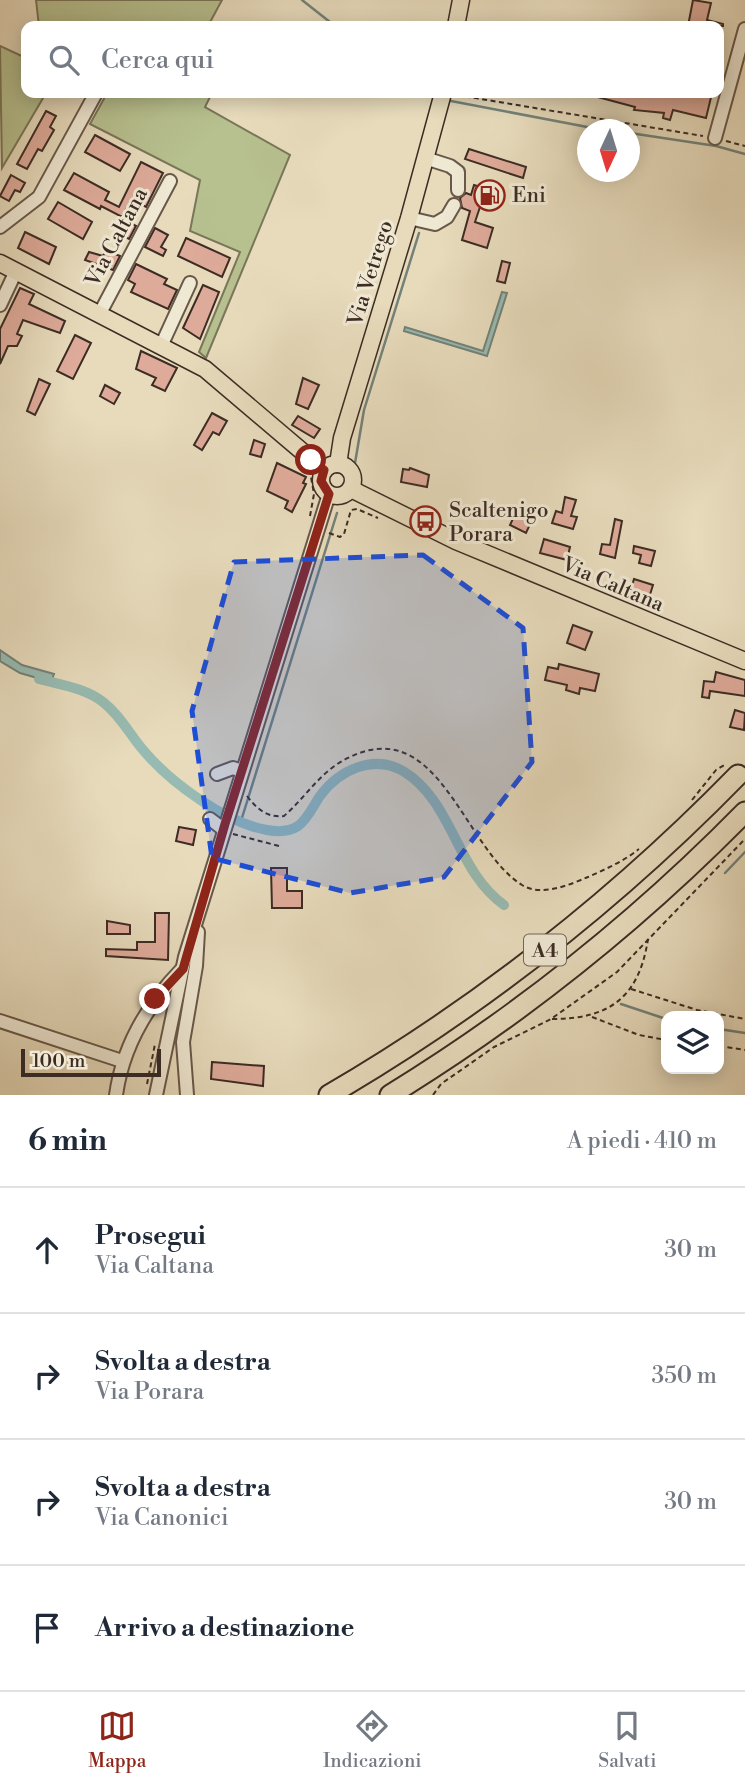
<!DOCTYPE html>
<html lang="it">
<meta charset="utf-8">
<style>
:root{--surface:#fff;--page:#f6f6f7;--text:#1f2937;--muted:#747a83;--line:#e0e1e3;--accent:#8f2418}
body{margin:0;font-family:"Libre Bodoni",serif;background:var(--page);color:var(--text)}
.controls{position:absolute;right:21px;bottom:21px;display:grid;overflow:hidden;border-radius:14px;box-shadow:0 4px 18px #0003}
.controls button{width:63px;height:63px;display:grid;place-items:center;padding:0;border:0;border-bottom:2px solid var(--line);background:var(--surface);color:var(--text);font:35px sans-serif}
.compass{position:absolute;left:577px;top:119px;width:63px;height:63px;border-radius:50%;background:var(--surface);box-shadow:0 4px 18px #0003;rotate:184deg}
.scale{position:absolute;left:21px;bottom:18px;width:140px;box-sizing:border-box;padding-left:7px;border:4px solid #3d2c24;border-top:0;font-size:19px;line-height:24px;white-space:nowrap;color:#3d2c24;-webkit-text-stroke:5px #efe8d3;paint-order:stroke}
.stop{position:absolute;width:21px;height:21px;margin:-16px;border:5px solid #8f2418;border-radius:50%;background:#fff}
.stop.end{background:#8f2418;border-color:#fff;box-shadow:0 2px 7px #0008}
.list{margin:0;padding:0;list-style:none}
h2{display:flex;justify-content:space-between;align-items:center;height:91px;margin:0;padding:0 28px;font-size:30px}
h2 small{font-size:23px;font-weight:400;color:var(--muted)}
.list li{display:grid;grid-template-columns:46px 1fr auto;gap:21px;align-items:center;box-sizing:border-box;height:126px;padding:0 28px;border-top:2px solid var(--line)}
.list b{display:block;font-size:26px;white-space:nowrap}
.list p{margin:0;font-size:23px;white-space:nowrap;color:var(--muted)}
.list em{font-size:23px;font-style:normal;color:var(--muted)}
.icon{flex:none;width:38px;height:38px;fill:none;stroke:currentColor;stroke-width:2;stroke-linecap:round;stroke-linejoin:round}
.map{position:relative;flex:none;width:745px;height:1095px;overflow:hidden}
.search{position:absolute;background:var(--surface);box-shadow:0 4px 18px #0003;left:21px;right:21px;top:21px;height:77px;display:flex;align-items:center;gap:18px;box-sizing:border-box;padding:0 24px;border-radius:14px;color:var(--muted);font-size:26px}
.sheet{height:595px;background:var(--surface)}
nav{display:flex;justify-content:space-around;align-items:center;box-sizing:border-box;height:98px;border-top:2px solid var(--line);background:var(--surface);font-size:19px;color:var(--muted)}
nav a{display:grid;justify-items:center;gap:4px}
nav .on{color:var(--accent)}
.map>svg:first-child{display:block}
</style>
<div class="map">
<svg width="745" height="1095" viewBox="0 0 745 1095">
<rect width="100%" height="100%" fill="#e7dbbc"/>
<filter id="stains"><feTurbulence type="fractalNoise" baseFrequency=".00286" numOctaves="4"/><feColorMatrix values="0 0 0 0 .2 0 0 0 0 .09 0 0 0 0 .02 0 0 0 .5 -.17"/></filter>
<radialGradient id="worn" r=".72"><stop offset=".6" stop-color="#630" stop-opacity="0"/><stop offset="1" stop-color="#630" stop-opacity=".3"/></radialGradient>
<!-- green -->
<g fill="#b7c08f" stroke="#7a765a" stroke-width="2">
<polygon points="36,0 222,0 208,26 39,26"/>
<polygon points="0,46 26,58 26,93 46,93 2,168"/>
<polygon points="113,93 212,93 205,107 290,155 206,358 199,352 240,252 190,231 200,180 90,124 106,95 111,97"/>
</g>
<!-- water -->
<g fill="#97bbb2" stroke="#738279" stroke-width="2">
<polygon points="502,292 507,293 487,356 404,331 405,327 483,351"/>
<polygon points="0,650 22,665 54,674 51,682 20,673 0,661"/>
</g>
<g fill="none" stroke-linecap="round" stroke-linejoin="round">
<!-- stream -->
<g stroke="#738279" stroke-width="2.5">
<polyline points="302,0 335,26"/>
<polyline points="426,93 429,94"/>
<polyline points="451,101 603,130"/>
<polyline points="630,133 716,146 745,154"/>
<polyline points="355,463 364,410 419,233"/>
<polyline points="241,821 337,513"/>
<polyline points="725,873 745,852"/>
<polyline points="621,1004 666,1019"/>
<polyline points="719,1029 745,1033"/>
</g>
<!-- canal -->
<path stroke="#97bbb2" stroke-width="10" d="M39 679C61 685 85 688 103 702 121 716 130 735 144 751 171 783 226 823 267 830 278 832 289 832 298 826 308 819 313 806 320 796 339 770 373 754 403 771 453 801 456 871 504 905"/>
</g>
<!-- building -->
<g fill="#deab9a" stroke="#3d2c24" stroke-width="2">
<polygon points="693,0 711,3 707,20 723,24 723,26 688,26"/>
<polygon points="590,93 712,93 706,118 673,110 670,120 663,118 664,113 634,110 635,107 590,95"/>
<polygon points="46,111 56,116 50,127 54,130 42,151 38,149 27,169 17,164"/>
<polygon points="95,135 130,154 120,171 85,152"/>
<polygon points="469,149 526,167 523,178 465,159"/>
<polygon points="141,162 163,173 146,207 131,199 122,217 101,206 100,209 64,190 74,173 109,192 105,200 119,207"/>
<polygon points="11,175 25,183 20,192 15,190 9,201 0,196"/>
<polygon points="474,185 486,189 475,222 493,228 487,248 462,240 470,211 462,208 460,198 466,193 471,195"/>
<polygon points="58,202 92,222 83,239 48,219"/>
<polygon points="123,219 136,226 129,239 116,232"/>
<polygon points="155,228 168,235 161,247 166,250 163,256 145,247"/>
<polygon points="25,232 56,247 49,264 18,248"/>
<polygon points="186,238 230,258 222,277 178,256"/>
<polygon points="106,250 120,256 113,270 85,260 89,252 103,256"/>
<polygon points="502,261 510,263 505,283 497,281"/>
<polygon points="136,264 167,279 164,284 177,290 168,309 131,292 135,284 128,280"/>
<polygon points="203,285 219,292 200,339 183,328"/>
<polygon points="20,288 34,294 29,304 65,321 60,333 23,320 17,334 22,336 17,346 8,346 0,364 0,329"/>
<polygon points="75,335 91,343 73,379 57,371"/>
<polygon points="141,351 177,368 165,391 152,385 156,378 136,369"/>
<polygon points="303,378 319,385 308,409 296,404"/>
<polygon points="39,379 50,384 35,415 27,411"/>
<polygon points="105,385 120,393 114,404 100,396"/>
<polygon points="212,413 227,421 219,435 213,432 202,450 194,445"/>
<polygon points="298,416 320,429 314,438 292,425"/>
<polygon points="254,440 265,444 261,457 250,454"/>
<polygon points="277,463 306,477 303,483 306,484 292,512 285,508 288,501 267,491"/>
<polygon points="410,468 429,475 427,487 401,482 403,469 409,470"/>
<polygon points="565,497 576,500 571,516 577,517 573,529 552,523 556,511 562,513"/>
<polygon points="516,512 532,520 526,533 510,525"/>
<polygon points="615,519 622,521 615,558 600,554 602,544 610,545"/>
<polygon points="544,539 570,547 567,560 540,553"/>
<polygon points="634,546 655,551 651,566 639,563 641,555 633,553"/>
<polygon points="634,579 653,585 648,601 629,595"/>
<polygon points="573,625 592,632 585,650 567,643"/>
<polygon points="559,664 599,674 595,691 580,688 579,694 566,690 567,685 545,680 548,667 558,669"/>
<polygon points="716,672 745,680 745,696 710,691 709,698 702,697 704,681 714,682"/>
<polygon points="735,710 745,713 744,730 730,727"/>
<polygon points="179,827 196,830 193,845 176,841"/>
<polygon points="271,868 287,868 287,891 302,891 302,908 272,908"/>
<polygon points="155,913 169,913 168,960 106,956 106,949 137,950 137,942 155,942"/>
<polygon points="107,921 130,925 130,934 107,934"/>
<polygon points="212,1062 264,1066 263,1086 211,1079"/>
</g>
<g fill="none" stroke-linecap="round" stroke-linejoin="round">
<defs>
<g id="minor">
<polyline points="715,138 745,29"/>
<polyline points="425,158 450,166 458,172 458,190"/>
<polyline points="409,218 435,224 447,217 454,205"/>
<polyline points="0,227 39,197 96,93"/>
<polyline points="0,305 16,271"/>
<polyline points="100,313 170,181"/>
<polyline points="162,344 190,283"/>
<polyline points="217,774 233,768 242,771"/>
<polyline points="210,819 223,829"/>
<polyline points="0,1021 122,1061"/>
<path d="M116 1095C123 1045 147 1005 182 969"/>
<polyline points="156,1095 185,957 329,494"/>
<polyline points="187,1095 183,1042 196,966 198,932"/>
</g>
<g id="major">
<polyline points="456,26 461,0"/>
<polyline points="0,263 205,369 324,470"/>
<circle cx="337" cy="480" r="16"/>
<polyline points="338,464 342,438 409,218 443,93"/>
<polyline points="351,489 456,541 745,661"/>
</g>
<g id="highway">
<path d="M329 1095C480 1007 616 900 738 775"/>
<path d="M390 1095C519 1016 639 920 745 812"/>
</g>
</defs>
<!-- minor casing -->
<use href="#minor" stroke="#68584a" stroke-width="16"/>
<!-- major casing -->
<use href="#major" stroke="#3d2c24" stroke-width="19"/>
<!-- highway casing -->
<use href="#highway" stroke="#3d2c24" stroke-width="23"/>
<!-- path -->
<g stroke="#3d2c24" stroke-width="2" stroke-dasharray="5 3.5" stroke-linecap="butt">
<polyline points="457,95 703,136"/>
<polyline points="726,141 745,146"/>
<polyline points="310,516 314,494 311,477"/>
<polyline points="329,533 340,537 344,534 351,510 357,509 378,518"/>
<path d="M247 796C257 809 267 818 284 816 307 796 321 770 350 757 439 714 464 849 522 885 541 897 569 885 588 877 606 869 624 861 639 849"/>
<polyline points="692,800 716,770 726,764"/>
<polyline points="233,834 279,846"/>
<polyline points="631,989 697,1010 745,1019"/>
<polyline points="140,1002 147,993"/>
<polyline points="592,1017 639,1035 666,1040"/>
<path d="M552 1019C609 1019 639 998 648 939"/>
<polyline points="719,1046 745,1050"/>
<polyline points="147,1084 155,1044"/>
<polyline points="433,1095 441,1084 494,1047 551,1019 617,972 745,839"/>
</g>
<!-- minor -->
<use href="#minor" stroke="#efe8d3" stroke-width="12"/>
<!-- major -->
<use href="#major" stroke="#e7dbbc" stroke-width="16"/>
<!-- highway -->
<use href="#highway" stroke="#e7dbbc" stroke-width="19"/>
</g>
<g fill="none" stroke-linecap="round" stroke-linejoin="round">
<!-- route -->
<polyline stroke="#8f2418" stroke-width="9" points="155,999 183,969 225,824 329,494 321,481 324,470 311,460"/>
</g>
<!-- marked area -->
<path fill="#1d4ed8" fill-opacity="0.2" stroke="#1d4ed8" stroke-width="5" stroke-dasharray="14 9" stroke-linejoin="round" d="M423 555 523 628 532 762 444 877 350 893 212 858 192 711 234 562Z"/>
<!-- icons -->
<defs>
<symbol id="fuel-ring" viewBox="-11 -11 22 22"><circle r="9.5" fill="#efe8d3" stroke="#8f2418" stroke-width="1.5"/><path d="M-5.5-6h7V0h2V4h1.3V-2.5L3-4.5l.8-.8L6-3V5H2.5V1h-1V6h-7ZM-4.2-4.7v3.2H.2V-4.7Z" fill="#8f2418"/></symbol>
<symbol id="bus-ring" viewBox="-11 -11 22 22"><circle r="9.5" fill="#efe8d3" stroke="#8f2418" stroke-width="1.5"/><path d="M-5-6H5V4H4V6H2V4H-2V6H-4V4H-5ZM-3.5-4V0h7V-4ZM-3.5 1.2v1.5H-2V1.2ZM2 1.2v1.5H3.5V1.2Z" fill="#8f2418"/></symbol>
</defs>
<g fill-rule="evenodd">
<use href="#fuel-ring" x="472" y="178" width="35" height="35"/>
<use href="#bus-ring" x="408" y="504" width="35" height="35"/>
</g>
<g text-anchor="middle" stroke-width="6" stroke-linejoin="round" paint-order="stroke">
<!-- shield labels -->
<rect fill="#efe8d3" stroke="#726458" stroke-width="2" x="524" y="934.5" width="42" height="31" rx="5"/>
<g font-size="19" font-weight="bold" fill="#3d2c24">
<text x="545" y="957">A4</text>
</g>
<!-- poi labels -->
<g font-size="21" fill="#3d2c24" stroke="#efe8d3" text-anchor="start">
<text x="512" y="202">Eni</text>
<text x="449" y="517">Scaltenigo<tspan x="449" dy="24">Porara</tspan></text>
</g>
<!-- street labels -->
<g font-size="21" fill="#3d2c24" stroke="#efe8d3">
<text transform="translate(116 237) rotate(-62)" y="7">Via Caltana</text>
<text transform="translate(370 273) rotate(-73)" y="7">Via Vetrego</text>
<text transform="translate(613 584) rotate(23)" y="7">Via Caltana</text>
</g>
</g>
<rect width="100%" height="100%" filter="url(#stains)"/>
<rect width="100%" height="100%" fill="url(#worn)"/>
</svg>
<div class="controls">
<button><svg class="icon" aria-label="layers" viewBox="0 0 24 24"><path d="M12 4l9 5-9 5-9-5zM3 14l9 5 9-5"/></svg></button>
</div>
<svg class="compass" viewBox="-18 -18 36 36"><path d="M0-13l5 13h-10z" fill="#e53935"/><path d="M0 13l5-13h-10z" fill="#747a83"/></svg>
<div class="scale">100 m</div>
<div class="stop" style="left:311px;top:460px"></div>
<div class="stop end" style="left:155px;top:999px"></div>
<div class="search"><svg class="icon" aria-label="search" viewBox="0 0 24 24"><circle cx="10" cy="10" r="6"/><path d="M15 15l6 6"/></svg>Cerca qui</div>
</div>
<section class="sheet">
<h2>6 min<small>A piedi · 410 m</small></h2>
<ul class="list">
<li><svg class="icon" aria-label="ahead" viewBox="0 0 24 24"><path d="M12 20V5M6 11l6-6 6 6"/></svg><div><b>Prosegui</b><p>Via Caltana</p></div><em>30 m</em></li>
<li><svg class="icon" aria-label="right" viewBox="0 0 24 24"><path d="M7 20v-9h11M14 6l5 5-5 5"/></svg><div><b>Svolta a destra</b><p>Via Porara</p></div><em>350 m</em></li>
<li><svg class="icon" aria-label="right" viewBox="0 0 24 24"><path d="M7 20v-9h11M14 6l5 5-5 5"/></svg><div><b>Svolta a destra</b><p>Via Canonici</p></div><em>30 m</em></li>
<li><svg class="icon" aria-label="arrive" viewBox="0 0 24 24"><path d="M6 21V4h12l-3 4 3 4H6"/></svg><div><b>Arrivo a destinazione</b></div></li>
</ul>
</section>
<nav>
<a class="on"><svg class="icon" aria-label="map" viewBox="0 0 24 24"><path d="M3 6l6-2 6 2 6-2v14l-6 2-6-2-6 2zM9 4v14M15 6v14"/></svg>Mappa</a>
<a><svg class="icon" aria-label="directions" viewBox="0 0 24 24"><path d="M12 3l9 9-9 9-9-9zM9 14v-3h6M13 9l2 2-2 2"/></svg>Indicazioni</a>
<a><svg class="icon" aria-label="saved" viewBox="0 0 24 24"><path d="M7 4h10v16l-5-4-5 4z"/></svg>Salvati</a>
</nav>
